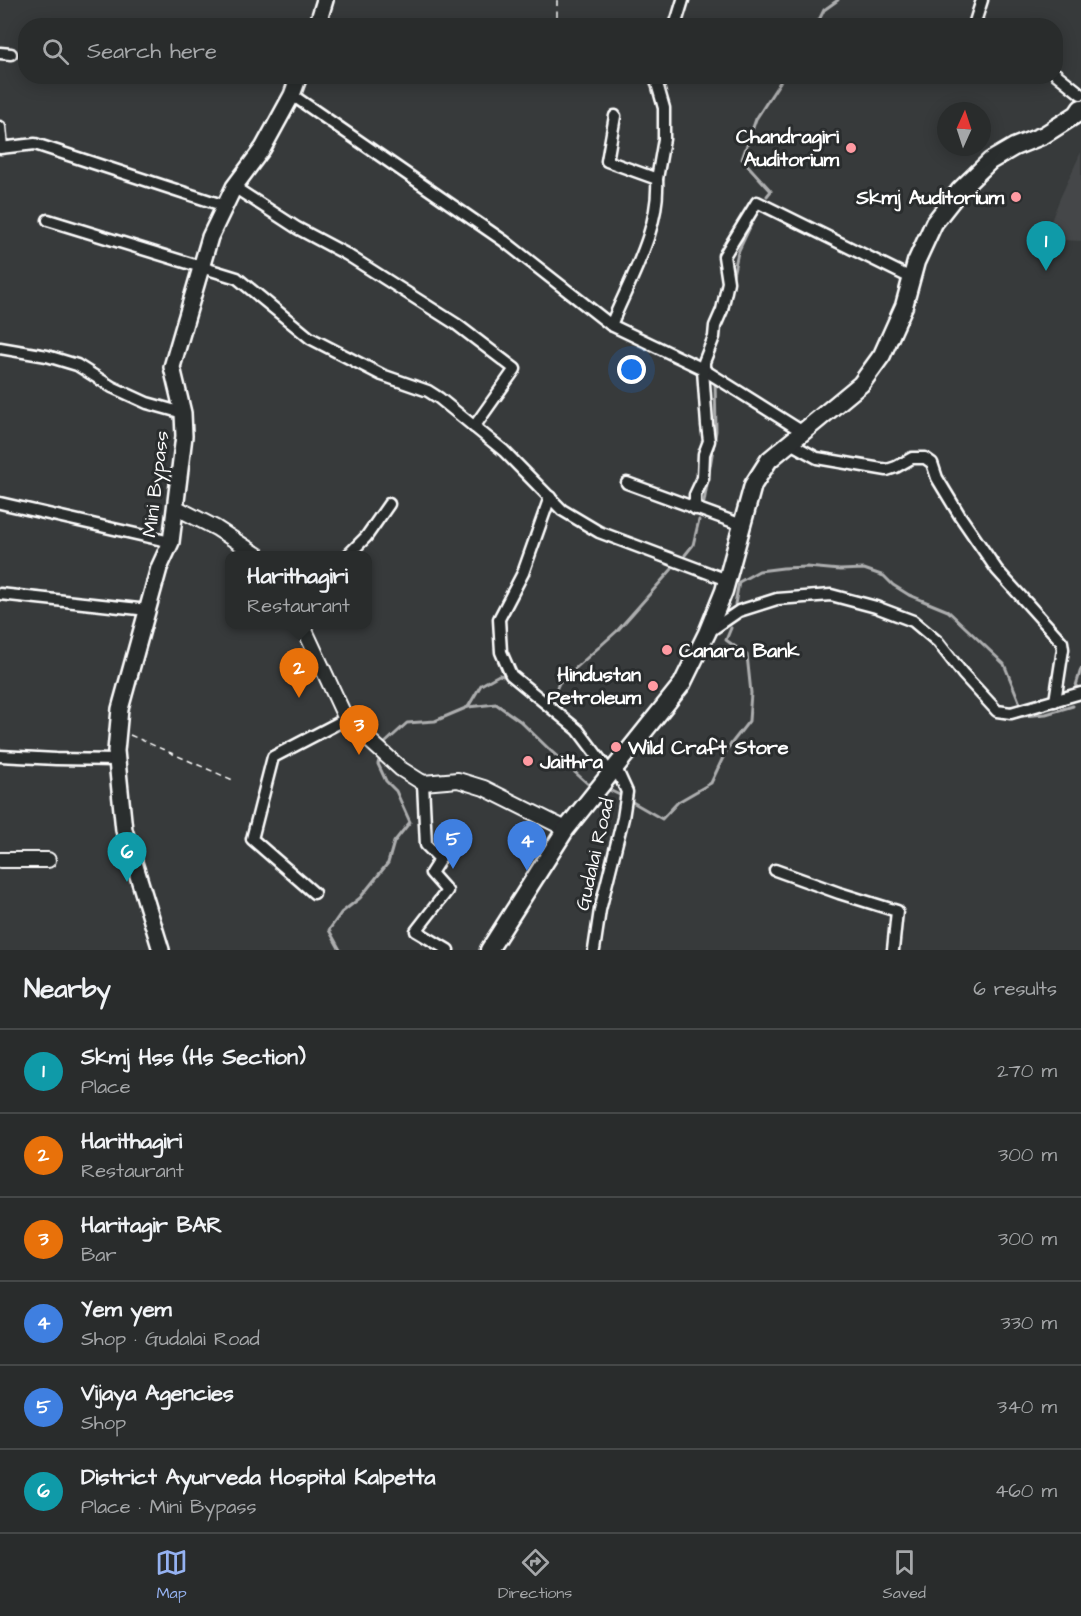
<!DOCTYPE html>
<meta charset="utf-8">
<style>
:root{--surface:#292c2c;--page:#313434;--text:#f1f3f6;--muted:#a5a7a9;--line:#454848;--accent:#95b2f1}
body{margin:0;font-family:"Architects Daughter",sans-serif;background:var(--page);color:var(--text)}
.compass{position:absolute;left:937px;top:102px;width:54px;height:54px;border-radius:50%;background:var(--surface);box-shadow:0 3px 15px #0003;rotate:3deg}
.you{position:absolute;left:632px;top:370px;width:21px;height:21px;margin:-15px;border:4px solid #fff;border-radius:50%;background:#1a73e8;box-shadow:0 0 0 9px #1a73e833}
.badge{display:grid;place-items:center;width:39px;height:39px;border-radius:50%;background:var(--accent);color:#fff;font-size:20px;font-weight:700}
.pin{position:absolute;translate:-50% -50px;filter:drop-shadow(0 2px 3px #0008)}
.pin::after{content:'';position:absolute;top:32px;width:21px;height:18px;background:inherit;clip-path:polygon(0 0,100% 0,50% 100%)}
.popup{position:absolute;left:225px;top:551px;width:147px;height:78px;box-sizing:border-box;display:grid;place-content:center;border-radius:12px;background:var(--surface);filter:drop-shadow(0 2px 4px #0005);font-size:20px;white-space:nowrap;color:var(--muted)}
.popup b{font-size:22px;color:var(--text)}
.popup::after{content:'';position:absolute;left:50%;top:100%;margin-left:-12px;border:12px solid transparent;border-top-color:var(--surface)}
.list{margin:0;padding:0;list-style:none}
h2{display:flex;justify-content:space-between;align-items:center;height:78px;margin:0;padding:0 24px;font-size:26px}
h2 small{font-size:20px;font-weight:400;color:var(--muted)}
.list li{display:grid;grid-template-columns:39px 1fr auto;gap:18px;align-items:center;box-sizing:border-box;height:84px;padding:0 24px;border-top:2px solid var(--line)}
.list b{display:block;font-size:22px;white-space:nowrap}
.list p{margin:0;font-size:20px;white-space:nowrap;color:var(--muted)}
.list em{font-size:20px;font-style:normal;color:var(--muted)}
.icon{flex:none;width:33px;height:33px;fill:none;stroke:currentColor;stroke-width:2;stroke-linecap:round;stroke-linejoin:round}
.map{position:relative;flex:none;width:1081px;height:950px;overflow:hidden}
.search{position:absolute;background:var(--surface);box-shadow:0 3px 15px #0003;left:18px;right:18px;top:18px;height:66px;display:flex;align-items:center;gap:15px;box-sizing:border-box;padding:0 21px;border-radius:24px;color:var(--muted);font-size:22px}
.sheet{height:582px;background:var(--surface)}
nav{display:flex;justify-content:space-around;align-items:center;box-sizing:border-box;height:84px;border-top:2px solid var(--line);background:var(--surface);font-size:16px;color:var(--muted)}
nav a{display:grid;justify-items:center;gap:3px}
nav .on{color:var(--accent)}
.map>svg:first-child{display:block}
</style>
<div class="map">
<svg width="1081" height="950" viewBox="0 0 1081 950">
<rect width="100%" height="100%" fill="#373a3b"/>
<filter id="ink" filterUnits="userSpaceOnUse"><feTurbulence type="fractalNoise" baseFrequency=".0167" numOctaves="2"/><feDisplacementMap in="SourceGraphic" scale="12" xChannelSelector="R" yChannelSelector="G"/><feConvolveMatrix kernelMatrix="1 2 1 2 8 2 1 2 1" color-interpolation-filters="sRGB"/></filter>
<g filter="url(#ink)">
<!-- built -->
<polygon fill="#444748" points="1081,152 1081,241 1044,239 1060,198"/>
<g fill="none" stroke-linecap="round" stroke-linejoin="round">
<!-- stream -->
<g stroke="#adaeaf" stroke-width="3">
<polyline points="816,26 824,10 838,0"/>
<polyline points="767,196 771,191 742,159 756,119 784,76"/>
<polyline points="732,280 738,252 757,212"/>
<polyline points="704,502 716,431 715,380"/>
<polyline points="685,555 693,545 699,520"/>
<polyline points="735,604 739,582 759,571 783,568 807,567 840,570 864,569 884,576 893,585 909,595 948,611 1004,664 1019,701"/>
<polyline points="1075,689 1081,669"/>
<polyline points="546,699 554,694 559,683 617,631 672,569"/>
<polyline points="468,707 481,685 499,675 508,677"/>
<polyline points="1023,716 1046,714 1073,706"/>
<polyline points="383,748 385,743 407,723 435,721 468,707 496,704 520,721 551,751 588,784 593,785"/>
<polyline points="605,788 624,797"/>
<polyline points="629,800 662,819 678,802 711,783 727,749 749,721 751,693 747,655 726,640 731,628"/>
<polyline points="340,950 329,930 341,913 360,898 388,863 394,842 410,822 396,791 386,781 378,764 380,757"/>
</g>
<defs>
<g id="minor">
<polyline points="675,26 683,0"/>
<polyline points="981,26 975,22 982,0"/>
<polyline points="0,53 11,54"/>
<polyline points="1056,74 1081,94"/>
<polyline points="292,95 504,241 611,325 701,368 803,432"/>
<polyline points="0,127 2,147"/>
<polyline points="0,148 35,144 225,206"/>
<polyline points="657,179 664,139 664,108 656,80 657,76"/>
<polyline points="234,187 297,228 346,254 456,324 515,369 474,427"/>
<polyline points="48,220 237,278 310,338 382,375 428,391 439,398 504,451 562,510 599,532 727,580"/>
<path d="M611 325C630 279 660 230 657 179L607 161 615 116"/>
<polyline points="0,348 47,356 77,365 112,387 147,403 183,413"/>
<polyline points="704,371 704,362 714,337 715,326 722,310 728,282 724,256 757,202 911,278"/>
<polyline points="790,443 817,458 887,470 896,467 912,458 925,458 932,463 937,478 960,516 997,570 1062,642 1063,649 1055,701"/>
<polyline points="627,483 742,525"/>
<polyline points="550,497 523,573 499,619 501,652 511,675 578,730 611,774"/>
<polyline points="0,503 171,542"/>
<polyline points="695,509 695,495 703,478 704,454 709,441 707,425 703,370"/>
<polyline points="347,556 366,537 389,504"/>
<polyline points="0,594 148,610"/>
<polyline points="707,633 739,611 777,599 831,595 876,607 913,621 938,642 963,674 997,711 1011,713 1081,693"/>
<polyline points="0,756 56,759 117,760"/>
<polyline points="423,783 426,845 440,859 431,873 447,891 416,931 448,950"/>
<polyline points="775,870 839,893 897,911 893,950"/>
<polyline points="314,893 252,839 273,757 346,719"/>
<polyline points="594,950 600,910 623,818 627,792 616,768"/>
</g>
<g id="tertiary">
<polyline points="175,507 216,528 259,556"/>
<polyline points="302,624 346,719 401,769 423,783 458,780 484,788 566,829"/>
<polyline points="0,860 48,860"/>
</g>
<g id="secondary">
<polyline points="317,26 325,0"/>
<polyline points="161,950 124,830 116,751 120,709 159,568 171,542 184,436 183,413 172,367 210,237 234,187 263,148 292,95 299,76"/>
</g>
<polyline id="primary" points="489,950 566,829 682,684 707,633 724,591 753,485 769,460 861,384 882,355 904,306 916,262 934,223 960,190 990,161 1014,147 1044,135 1077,114 1081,108"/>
</defs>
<!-- minor casing -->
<use href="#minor" stroke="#fff" stroke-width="15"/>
<!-- tertiary casing -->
<use href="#tertiary" stroke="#fff" stroke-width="18"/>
<!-- secondary casing -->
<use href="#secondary" stroke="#fff" stroke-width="20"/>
<!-- primary casing -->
<use href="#primary" stroke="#fff" stroke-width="21"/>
<!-- path -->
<g stroke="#fff" stroke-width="1.5" stroke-dasharray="6 4.5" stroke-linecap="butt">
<polyline points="557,0 557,26"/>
<polyline points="130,735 235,781"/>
</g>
<!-- minor -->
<use href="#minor" stroke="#2a2d2e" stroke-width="10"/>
<!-- tertiary -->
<use href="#tertiary" stroke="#2a2d2e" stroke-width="14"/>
<!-- secondary -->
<use href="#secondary" stroke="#2a2d2e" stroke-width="15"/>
<!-- primary -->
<use href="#primary" stroke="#2a2d2e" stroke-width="16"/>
</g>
</g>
<!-- markers -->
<g fill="#ff9aa2" stroke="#2a2d2e" stroke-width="2">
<circle cx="851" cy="148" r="6"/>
<circle cx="1016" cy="197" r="6"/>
<circle cx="667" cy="650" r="6"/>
<circle cx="653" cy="686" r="6"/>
<circle cx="616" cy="747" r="6"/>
<circle cx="528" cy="761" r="6"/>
</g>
<g text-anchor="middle" stroke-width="6" stroke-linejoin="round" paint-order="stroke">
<!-- poi labels -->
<g font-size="20" font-weight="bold" fill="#fff" stroke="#2a2d2e" text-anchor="end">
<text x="839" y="143">Chandragiri<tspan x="839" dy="23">Auditorium</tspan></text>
<text x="1004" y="204">Skmj Auditorium</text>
<text x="679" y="657" text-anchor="start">Canara Bank</text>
<text x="641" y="681">Hindustan<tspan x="641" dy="23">Petroleum</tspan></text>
<text x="628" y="754" text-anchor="start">Wild Craft Store</text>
<text x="540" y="768" text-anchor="start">Jaithra</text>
</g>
<!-- street labels -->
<g font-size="20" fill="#fff" stroke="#2a2d2e">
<text transform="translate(155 484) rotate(-83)" y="7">Mini Bypass</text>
<text transform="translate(594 854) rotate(-77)" y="7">Gudalai Road</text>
</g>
</g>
</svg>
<svg class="compass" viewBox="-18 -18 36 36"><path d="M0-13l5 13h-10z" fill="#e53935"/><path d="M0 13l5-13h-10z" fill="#a5a7a9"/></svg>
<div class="you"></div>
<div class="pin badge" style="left:1046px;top:271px;background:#0f9aa8">1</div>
<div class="pin badge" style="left:299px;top:698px;background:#e8710a">2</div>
<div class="popup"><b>Harithagiri</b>Restaurant</div>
<div class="pin badge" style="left:359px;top:755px;background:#e8710a">3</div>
<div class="pin badge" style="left:527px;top:871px;background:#3f7fe0">4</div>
<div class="pin badge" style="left:453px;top:869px;background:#3f7fe0">5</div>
<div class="pin badge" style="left:127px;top:882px;background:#0f9aa8">6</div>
<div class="search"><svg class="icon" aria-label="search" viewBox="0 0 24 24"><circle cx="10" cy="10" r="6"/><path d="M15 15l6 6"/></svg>Search here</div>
</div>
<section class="sheet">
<h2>Nearby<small>6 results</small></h2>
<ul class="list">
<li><span class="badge" style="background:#0f9aa8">1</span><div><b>Skmj Hss (Hs Section)</b><p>Place</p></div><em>270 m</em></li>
<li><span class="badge" style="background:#e8710a">2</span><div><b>Harithagiri</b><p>Restaurant</p></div><em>300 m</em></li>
<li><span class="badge" style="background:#e8710a">3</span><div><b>Haritagir BAR</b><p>Bar</p></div><em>300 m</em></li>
<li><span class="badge" style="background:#3f7fe0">4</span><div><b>Yem yem</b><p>Shop · Gudalai Road</p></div><em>330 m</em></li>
<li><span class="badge" style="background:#3f7fe0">5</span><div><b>Vijaya Agencies</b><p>Shop</p></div><em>340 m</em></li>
<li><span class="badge" style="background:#0f9aa8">6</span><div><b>District Ayurveda Hospital Kalpetta</b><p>Place · Mini Bypass</p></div><em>460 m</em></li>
</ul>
</section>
<nav>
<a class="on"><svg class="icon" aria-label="map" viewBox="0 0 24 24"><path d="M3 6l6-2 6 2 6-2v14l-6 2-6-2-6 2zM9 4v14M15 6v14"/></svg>Map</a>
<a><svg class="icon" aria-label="directions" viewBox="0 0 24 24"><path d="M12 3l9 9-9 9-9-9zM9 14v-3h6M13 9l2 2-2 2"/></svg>Directions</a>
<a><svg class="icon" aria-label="saved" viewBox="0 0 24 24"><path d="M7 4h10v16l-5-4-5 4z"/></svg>Saved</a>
</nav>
